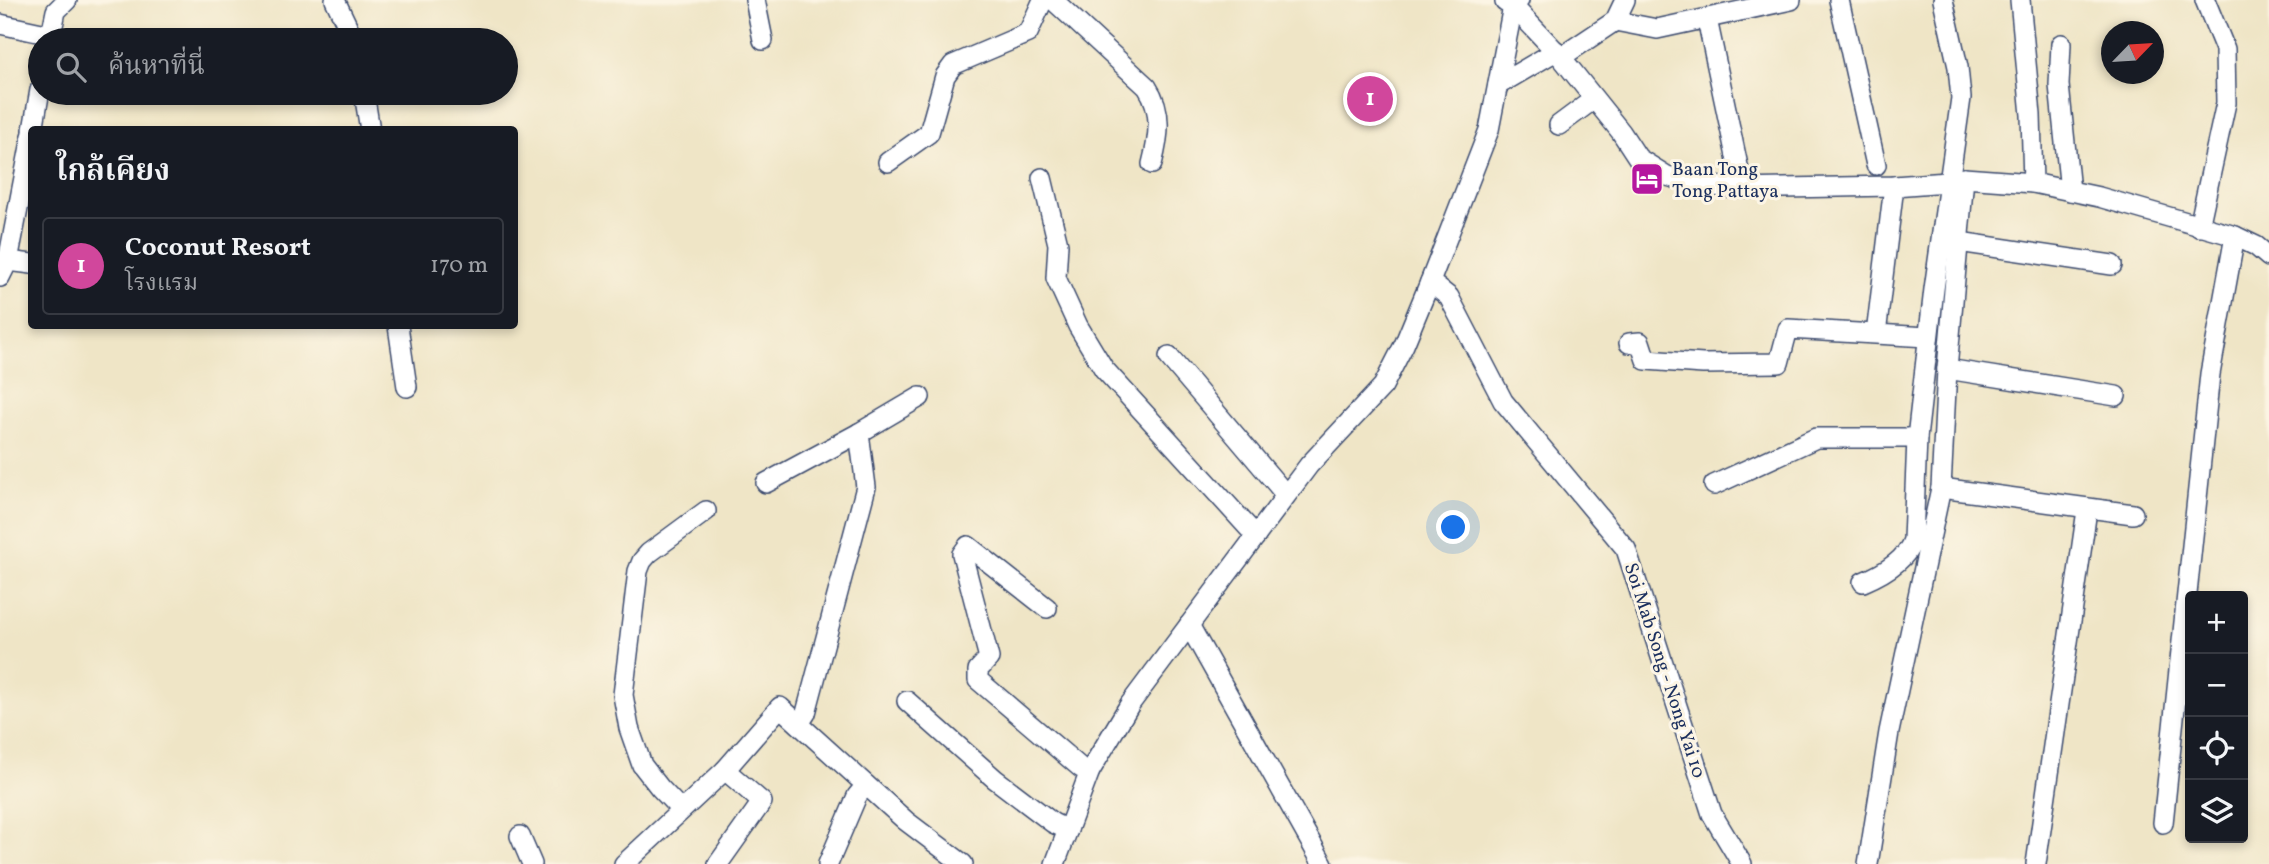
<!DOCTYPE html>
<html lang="th">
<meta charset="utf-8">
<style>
:root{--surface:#171b24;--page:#20242c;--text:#f1f3f6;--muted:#9ea1a6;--line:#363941;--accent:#7c3aed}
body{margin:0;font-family:Vollkorn,"Noto Serif Thai",serif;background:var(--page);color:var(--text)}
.controls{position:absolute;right:21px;bottom:21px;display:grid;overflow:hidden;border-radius:7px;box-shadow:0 4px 10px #0003}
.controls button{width:63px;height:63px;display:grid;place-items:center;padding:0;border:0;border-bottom:2px solid var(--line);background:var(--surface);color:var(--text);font:35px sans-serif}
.compass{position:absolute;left:2101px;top:21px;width:63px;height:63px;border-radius:50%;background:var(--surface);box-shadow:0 4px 10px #0003;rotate:65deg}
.you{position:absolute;left:1454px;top:528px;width:24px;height:24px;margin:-18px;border:5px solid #fff;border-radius:50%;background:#1a73e8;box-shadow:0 0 0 10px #1a73e833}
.badge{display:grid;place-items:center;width:46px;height:46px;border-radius:50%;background:var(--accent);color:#fff;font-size:23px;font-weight:700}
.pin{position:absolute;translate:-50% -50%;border:4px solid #fff;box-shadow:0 2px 7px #0006}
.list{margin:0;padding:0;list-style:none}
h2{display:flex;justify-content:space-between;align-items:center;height:91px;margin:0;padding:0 28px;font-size:30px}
h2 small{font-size:23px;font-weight:400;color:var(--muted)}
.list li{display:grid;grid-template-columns:46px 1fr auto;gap:21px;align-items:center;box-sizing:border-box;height:98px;margin:0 14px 14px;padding:0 14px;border:2px solid var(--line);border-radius:7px}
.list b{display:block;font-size:26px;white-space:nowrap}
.list p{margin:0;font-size:23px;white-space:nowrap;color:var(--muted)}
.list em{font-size:23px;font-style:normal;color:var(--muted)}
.icon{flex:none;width:38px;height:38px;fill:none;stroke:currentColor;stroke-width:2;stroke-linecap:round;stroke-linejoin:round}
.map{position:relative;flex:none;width:2269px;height:864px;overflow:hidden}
.search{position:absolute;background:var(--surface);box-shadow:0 4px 10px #0003;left:28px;top:28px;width:490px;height:77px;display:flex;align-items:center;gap:18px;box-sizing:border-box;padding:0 24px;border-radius:38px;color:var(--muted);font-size:26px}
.panel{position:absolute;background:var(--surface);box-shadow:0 4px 10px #0003;left:28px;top:126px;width:490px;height:203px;border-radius:7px}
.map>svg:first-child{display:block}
</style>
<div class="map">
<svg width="2269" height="864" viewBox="0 0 2269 864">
<rect width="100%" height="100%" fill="#fcf5e5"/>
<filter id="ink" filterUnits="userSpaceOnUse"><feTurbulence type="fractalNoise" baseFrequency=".0143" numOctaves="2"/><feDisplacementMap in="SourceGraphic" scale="14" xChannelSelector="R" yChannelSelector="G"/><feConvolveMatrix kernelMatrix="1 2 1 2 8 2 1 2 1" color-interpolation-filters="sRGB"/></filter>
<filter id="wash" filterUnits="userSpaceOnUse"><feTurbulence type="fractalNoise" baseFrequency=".00686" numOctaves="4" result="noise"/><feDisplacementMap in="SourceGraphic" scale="28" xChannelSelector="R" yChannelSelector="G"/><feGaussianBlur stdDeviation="1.57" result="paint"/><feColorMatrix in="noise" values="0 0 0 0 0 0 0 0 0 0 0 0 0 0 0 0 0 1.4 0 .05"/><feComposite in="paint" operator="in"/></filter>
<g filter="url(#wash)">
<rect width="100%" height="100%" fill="#efe5c6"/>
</g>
<g filter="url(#ink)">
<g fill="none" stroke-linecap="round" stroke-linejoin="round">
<defs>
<g id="street">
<polyline points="335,0 354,40"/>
<polyline points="755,0 763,40"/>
<path d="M1053 0 1147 87C1163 111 1159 137 1152 164"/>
<polyline points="1839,0 1876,165"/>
<polyline points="2020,0 2031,115 2033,183"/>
<polyline points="1505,2 1513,6 1561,57 1621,132 1638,158 1667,176 1689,182 1735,189 1894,186 1947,182 1964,178 2033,183 2099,197 2235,236 2256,246 2269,257"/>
<polyline points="1707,19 1741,180"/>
<polyline points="1615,21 1657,29 1791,0"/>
<polyline points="0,24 51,35"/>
<polyline points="50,40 56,11 67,0"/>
<polyline points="2061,44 2059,85 2070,191"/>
<polyline points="1561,57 1615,21 1625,0"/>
<polyline points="1498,85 1556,51"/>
<polyline points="364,93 370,130"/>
<polyline points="1559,125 1594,99"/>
<polyline points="33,130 40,90"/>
<polyline points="888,162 929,133 945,76 953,65 1028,33 1043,0"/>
<polyline points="1042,178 1058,244 1056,278 1078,326 1104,369 1256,536"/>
<polyline points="2199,227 2226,103 2225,49 2205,0"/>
<polyline points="1959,242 2112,265"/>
<polyline points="8,261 32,264"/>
<polyline points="0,277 8,261 32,136"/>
<polyline points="1430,282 1449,297 1503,401 1626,549 1712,814 1742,864"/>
<polyline points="398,326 407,387"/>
<polyline points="1877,326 1894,186"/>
<polyline points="1629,343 1640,342 1646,360 1703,364 1779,363 1788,329 1928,337"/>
<polyline points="1169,357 1286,495"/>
<polyline points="1947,369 2116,396"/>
<polyline points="766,483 859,433 920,397"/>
<polyline points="1714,485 1816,438 1917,438"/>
<polyline points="1941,488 2133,514"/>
<path d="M1863 582C1882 574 1906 561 1913 540L1917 438 1934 289 1961 98 1958 67 1943 0"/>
<polyline points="1047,608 968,546 962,554 989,658 978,670 978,680 1081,768 1090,771"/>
<polyline points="1189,625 1323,864"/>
<polyline points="907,701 995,779 1053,823 1068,830"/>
<polyline points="799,724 806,713 866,487 859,433"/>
<polyline points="681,810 660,788 642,765 629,728 623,695 638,571 642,561 649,553 706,511"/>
<polyline points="2163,823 2210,374 2235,236"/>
<polyline points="520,836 532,864"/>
<polyline points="624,864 725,770 780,707 906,821 963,864"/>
<polyline points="718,864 762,802 725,770"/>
<polyline points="828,864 857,796 866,785"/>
<polyline points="1055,864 1090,771 1130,704 1309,465 1383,386 1404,345 1430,282 1489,130 1513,6 1519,0"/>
<polyline points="1868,864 1889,732 1941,488 1947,369 1964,178"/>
<polyline points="2036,864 2087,510"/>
</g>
</defs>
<!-- street casing -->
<use href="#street" stroke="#3b4a6e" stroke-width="22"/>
<!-- street -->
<use href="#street" stroke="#fff" stroke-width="19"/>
</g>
</g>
<!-- icons -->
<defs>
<symbol id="hotel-square" viewBox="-11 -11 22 22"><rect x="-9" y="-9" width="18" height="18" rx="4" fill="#b5179e" stroke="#fcf5e5"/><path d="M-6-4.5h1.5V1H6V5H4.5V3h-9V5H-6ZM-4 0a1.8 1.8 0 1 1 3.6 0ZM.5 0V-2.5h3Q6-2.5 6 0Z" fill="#fff"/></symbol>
</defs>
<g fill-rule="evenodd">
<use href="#hotel-square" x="1628" y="160" width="38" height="38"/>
</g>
<g text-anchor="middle" stroke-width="6" stroke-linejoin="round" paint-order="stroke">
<!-- poi labels -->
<g font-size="19" fill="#1b2f5e" stroke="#fcf5e5" text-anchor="start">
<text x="1672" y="175">Baan Tong<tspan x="1672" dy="22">Tong Pattaya</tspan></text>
</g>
<!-- street labels -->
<g font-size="19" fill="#1b2f5e" stroke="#fcf5e5">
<text transform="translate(1666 670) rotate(72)" y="7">Soi Mab Song - Nong Yai 10</text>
</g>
</g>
</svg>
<div class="controls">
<button>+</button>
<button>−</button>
<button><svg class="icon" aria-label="locate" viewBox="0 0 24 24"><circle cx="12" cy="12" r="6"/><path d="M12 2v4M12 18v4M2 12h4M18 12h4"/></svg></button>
<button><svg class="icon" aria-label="layers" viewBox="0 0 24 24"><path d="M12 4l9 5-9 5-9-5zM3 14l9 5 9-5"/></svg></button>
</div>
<svg class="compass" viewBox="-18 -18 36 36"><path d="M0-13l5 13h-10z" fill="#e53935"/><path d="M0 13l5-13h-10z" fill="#9ea1a6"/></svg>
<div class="you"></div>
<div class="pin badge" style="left:1370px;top:99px;background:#d1479c">1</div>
<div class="search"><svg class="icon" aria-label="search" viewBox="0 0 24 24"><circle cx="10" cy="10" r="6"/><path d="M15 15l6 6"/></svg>ค้นหาที่นี่</div>
<section class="panel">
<h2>ใกล้เคียง<small></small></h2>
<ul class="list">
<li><span class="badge" style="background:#d1479c">1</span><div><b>Coconut Resort</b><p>โรงแรม</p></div><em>170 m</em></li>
</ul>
</section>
</div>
